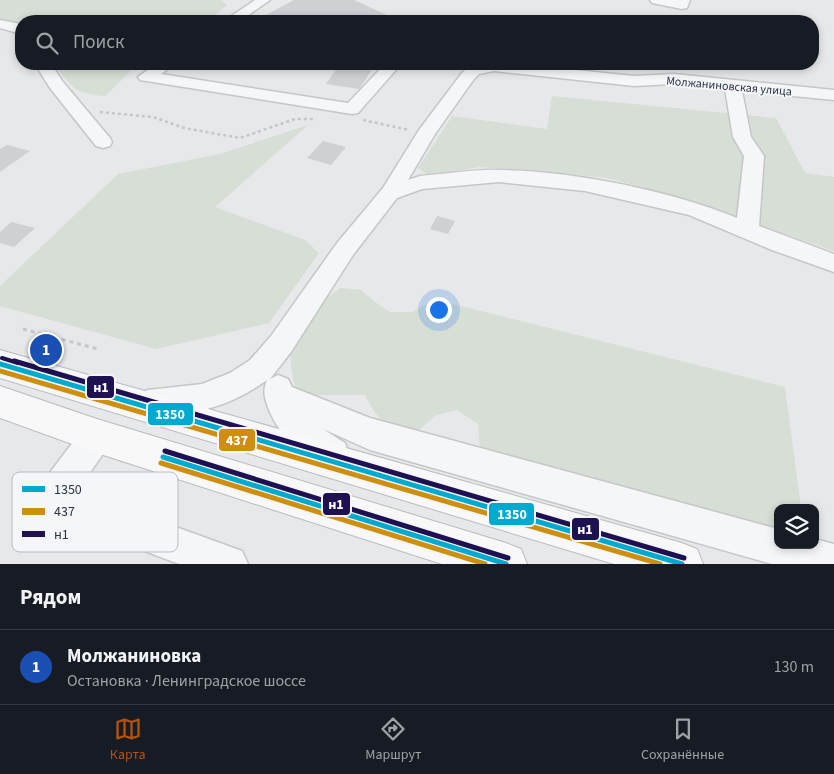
<!DOCTYPE html>
<html lang="ru">
<meta charset="utf-8">
<style>
:root{--surface:#171b24;--page:#20242c;--text:#f1f3f6;--muted:#9ea1a6;--line:#363941;--accent:#b45309}
body{margin:0;font-family:"Source Sans 3",sans-serif;background:var(--page);color:var(--text)}
.controls{position:absolute;right:15px;bottom:15px;display:grid;overflow:hidden;border-radius:10px;box-shadow:0 2px 8px #0003}
.controls button{width:45px;height:45px;display:grid;place-items:center;padding:0;border:0;border-bottom:1px solid var(--line);background:var(--surface);color:var(--text);font:25px sans-serif}
.you{position:absolute;left:438px;top:309px;width:18px;height:18px;margin:-12px;border:4px solid #fff;border-radius:50%;background:#1a73e8;box-shadow:0 0 0 8px #1a73e833}
.badge{display:grid;place-items:center;width:32px;height:32px;border-radius:50%;background:var(--accent);color:#fff;font-size:16px;font-weight:700}
.pin{position:absolute;translate:-50% -50%;border:2px solid #fff;box-shadow:0 1px 5px #0006}
.list{margin:0;padding:0;list-style:none}
h2{display:flex;justify-content:space-between;align-items:center;height:65px;margin:0;padding:0 20px;font-size:21px}
h2 small{font-size:16px;font-weight:400;color:var(--muted)}
.list li{display:grid;grid-template-columns:32px 1fr auto;gap:15px;align-items:center;box-sizing:border-box;height:75px;padding:0 20px;border-top:1px solid var(--line)}
.list b{display:block;font-size:19px;white-space:nowrap}
.list p{margin:0;font-size:16px;white-space:nowrap;color:var(--muted)}
.list em{font-size:16px;font-style:normal;color:var(--muted)}
.icon{flex:none;width:28px;height:28px;fill:none;stroke:currentColor;stroke-width:2;stroke-linecap:round;stroke-linejoin:round}
.map{position:relative;flex:none;width:834px;height:564px;overflow:hidden}
.search{position:absolute;background:var(--surface);box-shadow:0 2px 8px #0003;left:15px;right:15px;top:15px;height:55px;display:flex;align-items:center;gap:12px;box-sizing:border-box;padding:0 18px;border-radius:20px;color:var(--muted);font-size:19px}
.sheet{height:140px;background:var(--surface)}
nav{display:flex;justify-content:space-around;align-items:center;box-sizing:border-box;height:70px;border-top:1px solid var(--line);background:var(--surface);font-size:14px;color:var(--muted)}
nav a{display:grid;justify-items:center;gap:2px}
nav .on{color:var(--accent)}
.map>svg:first-child{display:block}
</style>
<div class="map">
<svg width="834" height="564" viewBox="0 0 834 564">
<rect width="100%" height="100%" fill="#e6e8ea"/>
<!-- green -->
<g fill="#d6ded6">
<polygon points="0,0 221,0 227,5 208,21 21,21 21,25 0,21"/>
<path d="M54 64H128L131 71 105 96C72 93 73 88 54 64Z"/>
<polygon points="552,96 776,118 805,173 834,177 834,251 672,195 608,178 540,171 480,167 429,175 418,168 452,116 547,129"/>
<polygon points="308,125 215,207 305,240 319,253 269,323 156,349 0,306 0,286 118,174 220,154"/>
<path d="M341 288 361 290 375 302 390 312H412L428 303 457 305 785 387 801 508H778V530L480 449 478 424 457 410 436 415 419 430C387 426 379 424 365 395H320L297 394 292 374 290 355 302 336 317 304Z"/>
</g>
<!-- building -->
<g fill="#ced0d3">
<polygon points="294,0 354,0 400,21 255,21"/>
<polygon points="340,64 376,64 359,89 326,84"/>
<polygon points="323,141 346,147 331,165 307,158"/>
<polygon points="7,145 30,151 0,172 0,149"/>
<polygon points="437,216 455,221 448,234 430,229"/>
<polygon points="11,222 35,228 14,247 0,243 0,232"/>
</g>
<g fill="none" stroke-linecap="round" stroke-linejoin="round">
<defs>
<g id="minor">
<polygon points="255,0 270,0 240,21 224,21"/>
<polygon points="650,0 690,0 687,8 682,9 652,3"/>
<polygon points="0,20 21,24 21,34 0,28"/>
<polygon points="35,64 51,64 63,82 110,138 112,142 110,146 103,148 96,146 50,88"/>
<polygon points="156,64 174,64 161,74 348,103 385,64 401,64 358,113 352,114 140,80 138,77"/>
<path d="M482 64H517L634 76 674 74 834 90V100L742 91 751 137 764 156 759 226 834 254V272L772 250 689 215 585 191 499 182 422 189 397 198 353 255 291 352 270 379 278 375 288 379 292 387 370 418 778 529V545H815V539L834 544V564H772L370 450 323 429 345 443 349 455 345 467 333 471C304 459 281 439 269 410 265 399 262 392 267 380 237 402 208 411 172 416 159 417 150 419 137 414L133 404 137 394 148 390 202 384 230 373 250 360 271 336 337 243 383 188 419 130 462 73 468 67ZM494 71 634 86 674 84 725 89 733 137 744 156 737 218C669 190 573 171 500 170 473 169 446 174 420 176L408 180 435 134 474 79 479 74Z"/>
<polygon points="97,420 108,425 113,436 108,447 77,491 242,551 248,564 179,564 39,511 34,499 39,487 86,425"/>
</g>
<g id="highway">
<polygon points="0,350 682,543 697,549 703,564 614,564 0,378"/>
<polygon points="0,386 97,419 506,543 521,549 527,564 442,564 97,453 0,418"/>
</g>
</defs>
<!-- minor casing -->
<use href="#minor" stroke="#c4c6c8" stroke-width="3"/>
<!-- highway casing -->
<use href="#highway" stroke="#b8bbbf" stroke-width="2"/>
<!-- path-far1 -->
<g stroke="#c5c6ca" stroke-width="2.5" stroke-dasharray="3 3" stroke-linecap="butt">
<polyline points="100,112 153,117 184,128 240,138 295,119 315,119"/>
<polyline points="363,120 409,130"/>
</g>
<!-- path -->
<polyline stroke="#c5c6ca" stroke-width="3" stroke-dasharray="4 4" stroke-linecap="butt" points="23,329 98,349"/>
<!-- minor -->
<use href="#minor" fill="#f5f6f7" fill-rule="evenodd"/>
<!-- highway -->
<use href="#highway" fill="#f8f8f8" fill-rule="evenodd"/>
<defs>
<g id="bus-1">
<polyline points="0,364 682,564"/>
<polyline points="163,457 506,564"/>
</g>
<g id="bus-2">
<polyline points="0,371 660,564"/>
<polyline points="161,463 485,564"/>
</g>
<polyline id="bus-3-far1" points="2,358 18,363"/>
<g id="bus-3">
<polyline points="14,361 684,558"/>
<polyline points="165,451 508,558"/>
</g>
</defs>
<!-- bus-1 casing -->
<use href="#bus-1" stroke="#f4f6f9" stroke-width="9"/>
<!-- bus-2 casing -->
<use href="#bus-2" stroke="#f4f6f9" stroke-width="9"/>
<!-- bus-3-far1 casing -->
<use href="#bus-3-far1" stroke="#f4f6f9" stroke-width="8"/>
<!-- bus-3 casing -->
<use href="#bus-3" stroke="#f4f6f9" stroke-width="9"/>
<!-- bus-1 -->
<use href="#bus-1" stroke="#00a9ce" stroke-width="5"/>
<!-- bus-2 -->
<use href="#bus-2" stroke="#ce8f0e" stroke-width="5"/>
<!-- bus-3-far1 -->
<use href="#bus-3-far1" stroke="#1f1051" stroke-width="4"/>
<!-- bus-3 -->
<use href="#bus-3" stroke="#1f1051" stroke-width="5"/>
</g>
<g text-anchor="middle" stroke-width="4" stroke-linejoin="round" paint-order="stroke">
<!-- far-street labels -->
<g font-size="12" fill="#2b3445" stroke="#f4f6f9">
<text transform="translate(729 86) rotate(5)" y="4">Молжаниновская улица</text>
</g>
</g>
<!-- legend -->
<rect x="12" y="472" width="166" height="80" rx="8" fill="#f4f6f9" stroke="#b8bcc3" stroke-width="1"/>
<rect x="22" y="486" width="23" height="6" fill="#00a9ce"/>
<rect x="22" y="508" width="23" height="7" fill="#ce8f0e"/>
<rect x="22" y="531" width="23" height="6" fill="#1f1051"/>
<g font-size="14" fill="#2b3445">
<text x="54" y="494">1350</text>
<text x="54" y="516">437</text>
<text x="54" y="539">н1</text>
</g>
<g stroke="#f4f6f9" stroke-width="2">
<rect x="86" y="375" width="29" height="24" rx="5" fill="#1f1051"/>
<rect x="147" y="402" width="47" height="24" rx="5" fill="#00a9ce"/>
<rect x="218" y="428" width="38" height="24" rx="5" fill="#ce8f0e"/>
<rect x="322" y="492" width="29" height="24" rx="5" fill="#1f1051"/>
<rect x="488" y="502" width="47" height="24" rx="5" fill="#00a9ce"/>
<rect x="571" y="517" width="29" height="24" rx="5" fill="#1f1051"/>
</g>
<g font-size="14" text-anchor="middle" font-weight="bold" fill="#fff">
<text x="101" y="392">н1</text>
<text x="170" y="419">1350</text>
<text x="237" y="445">437</text>
<text x="336" y="509">н1</text>
<text x="512" y="519">1350</text>
<text x="585" y="534">н1</text>
</g>
</svg>
<div class="controls">
<button><svg class="icon" aria-label="layers" viewBox="0 0 24 24"><path d="M12 4l9 5-9 5-9-5zM3 14l9 5 9-5"/></svg></button>
</div>
<div class="you"></div>
<div class="pin badge" style="left:46px;top:350px;background:#1a4fb4">1</div>
<div class="search"><svg class="icon" aria-label="search" viewBox="0 0 24 24"><circle cx="10" cy="10" r="6"/><path d="M15 15l6 6"/></svg>Поиск</div>
</div>
<section class="sheet">
<h2>Рядом<small></small></h2>
<ul class="list">
<li><span class="badge" style="background:#1a4fb4">1</span><div><b>Молжаниновка</b><p>Остановка · Ленинградское шоссе</p></div><em>130 m</em></li>
</ul>
</section>
<nav>
<a class="on"><svg class="icon" aria-label="map" viewBox="0 0 24 24"><path d="M3 6l6-2 6 2 6-2v14l-6 2-6-2-6 2zM9 4v14M15 6v14"/></svg>Карта</a>
<a><svg class="icon" aria-label="directions" viewBox="0 0 24 24"><path d="M12 3l9 9-9 9-9-9zM9 14v-3h6M13 9l2 2-2 2"/></svg>Маршрут</a>
<a><svg class="icon" aria-label="saved" viewBox="0 0 24 24"><path d="M7 4h10v16l-5-4-5 4z"/></svg>Сохранённые</a>
</nav>
